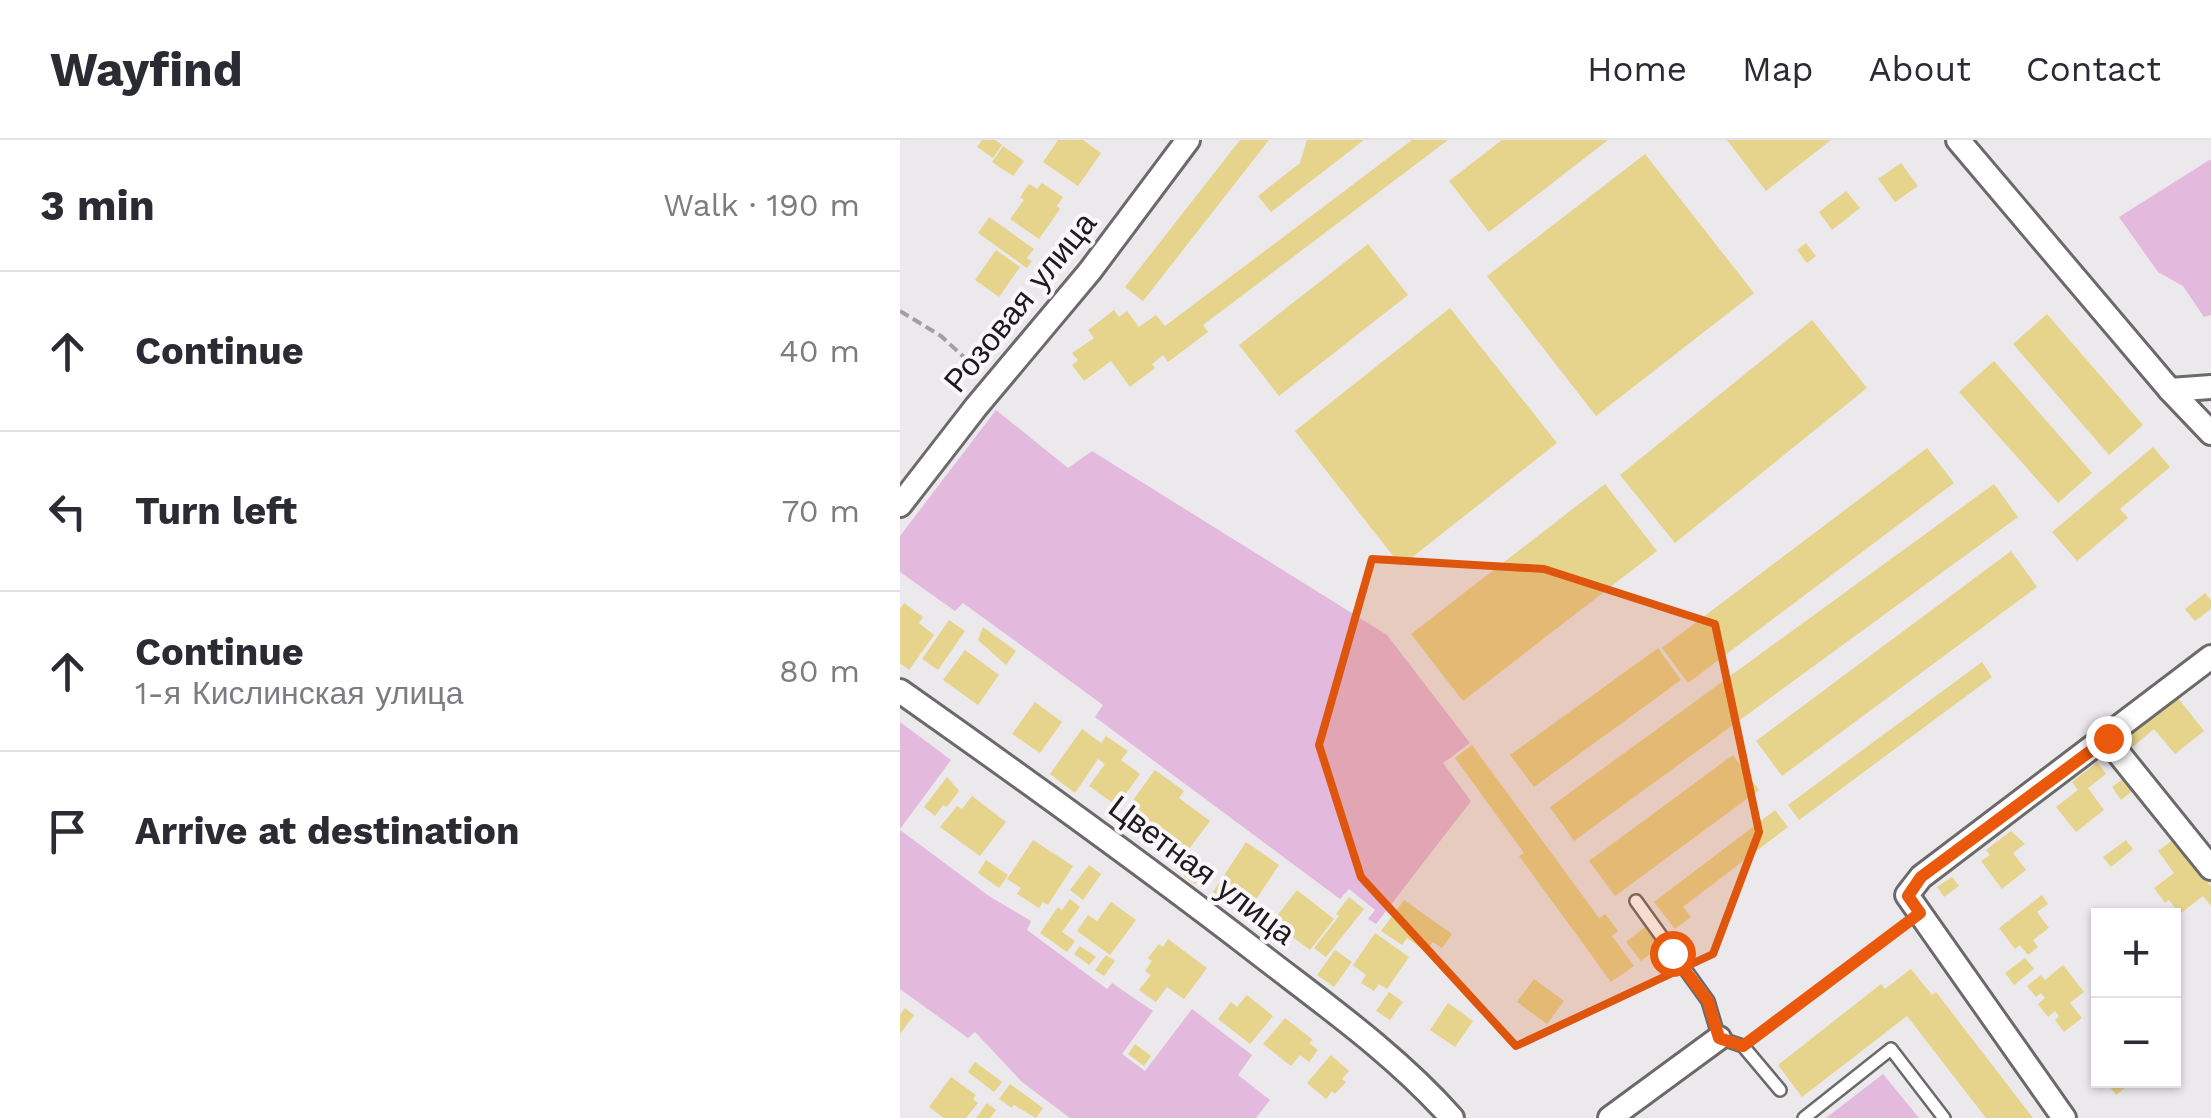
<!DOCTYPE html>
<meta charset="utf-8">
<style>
:root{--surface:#fff;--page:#f7f7f7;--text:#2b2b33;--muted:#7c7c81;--line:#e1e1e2}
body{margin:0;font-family:"Work Sans",sans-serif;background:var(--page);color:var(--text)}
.controls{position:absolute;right:30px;bottom:30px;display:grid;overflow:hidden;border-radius:0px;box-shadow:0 2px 8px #0004}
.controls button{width:90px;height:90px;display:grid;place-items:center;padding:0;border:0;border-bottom:2px solid var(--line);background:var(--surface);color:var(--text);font:50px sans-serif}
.stop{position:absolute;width:30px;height:30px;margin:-22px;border:8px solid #ea580c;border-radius:50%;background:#fff}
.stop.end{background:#ea580c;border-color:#fff;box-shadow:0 2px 10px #0008}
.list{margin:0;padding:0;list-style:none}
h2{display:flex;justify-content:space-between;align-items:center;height:130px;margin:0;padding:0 40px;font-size:42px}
h2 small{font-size:32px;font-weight:400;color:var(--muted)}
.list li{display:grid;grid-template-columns:65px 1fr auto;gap:30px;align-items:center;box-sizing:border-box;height:160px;padding:0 40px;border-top:2px solid var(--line)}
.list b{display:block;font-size:38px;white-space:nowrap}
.list p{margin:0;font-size:32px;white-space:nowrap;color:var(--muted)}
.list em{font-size:32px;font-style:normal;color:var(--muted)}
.icon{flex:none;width:55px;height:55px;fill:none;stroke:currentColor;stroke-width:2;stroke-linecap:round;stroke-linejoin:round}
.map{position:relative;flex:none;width:1311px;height:978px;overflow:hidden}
header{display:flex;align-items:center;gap:60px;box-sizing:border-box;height:140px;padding:0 50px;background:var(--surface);border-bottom:2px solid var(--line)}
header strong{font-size:48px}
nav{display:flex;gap:55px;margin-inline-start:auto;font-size:35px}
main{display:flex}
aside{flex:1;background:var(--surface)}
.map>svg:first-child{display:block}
</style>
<header>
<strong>Wayfind</strong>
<nav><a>Home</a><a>Map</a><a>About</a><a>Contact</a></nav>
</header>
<main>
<aside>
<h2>3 min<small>Walk · 190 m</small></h2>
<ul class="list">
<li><svg class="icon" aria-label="ahead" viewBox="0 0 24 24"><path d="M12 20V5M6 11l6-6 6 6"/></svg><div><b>Continue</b></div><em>40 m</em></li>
<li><svg class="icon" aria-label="left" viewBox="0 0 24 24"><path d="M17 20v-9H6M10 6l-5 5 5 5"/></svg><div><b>Turn left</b></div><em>70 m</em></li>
<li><svg class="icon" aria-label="ahead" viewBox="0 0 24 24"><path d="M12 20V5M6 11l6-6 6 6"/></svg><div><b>Continue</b><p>1-я Кислинская улица</p></div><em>80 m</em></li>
<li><svg class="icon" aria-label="arrive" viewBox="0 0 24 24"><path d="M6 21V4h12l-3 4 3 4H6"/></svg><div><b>Arrive at destination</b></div></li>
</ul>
</aside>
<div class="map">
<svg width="1311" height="978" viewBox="0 0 1311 978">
<rect width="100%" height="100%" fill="#ece9ec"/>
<!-- green -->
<g fill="#e3b9dd">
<polygon points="1311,19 1311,175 1304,177 1283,146 1258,132 1219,77"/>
<polygon points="96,270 168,328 192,311 487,495 570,603 543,623 571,661 476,784 468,779 475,770 449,749 440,759 195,577 203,565 63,463 55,471 0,432 0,396"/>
<polygon points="0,582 51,620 0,689"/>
<polygon points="0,690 89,756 131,781 127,790 207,849 212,843 253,871 222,914 245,931 292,869 352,915 338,935 370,960 356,978 170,978 122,942 75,892 68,898 0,849"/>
<polygon points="983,934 1019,978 926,978"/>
</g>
<!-- building -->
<g fill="#e6d38c">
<polygon points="82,0 95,0 102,5 93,18 77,7"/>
<polygon points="158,0 183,0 201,13 178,46 143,22"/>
<polygon points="340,0 369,0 243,161 225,147"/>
<polygon points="407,0 464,0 371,72 358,56 400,23"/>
<polygon points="512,0 548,0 303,185 308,192 268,222 263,215 252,224 255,228 230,247 211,221 184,241 172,225 178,220 172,213 194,198 188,190 214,170 219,177 227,171 239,187 256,175 265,186"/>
<polygon points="602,0 708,0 589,92 549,41"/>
<polygon points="827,0 931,0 866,51"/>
<polygon points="103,6 124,21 113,36 92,22"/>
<polygon points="745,14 854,153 696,276 587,136"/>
<polygon points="1001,23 1018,46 995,62 978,39"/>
<polygon points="142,43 163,57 157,66 160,69 139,99 110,79 124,60 120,57 129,44 137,49"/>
<polygon points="946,51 960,68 932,90 919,72"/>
<polygon points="89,77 134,109 127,118 132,121 127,128 78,93"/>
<polygon points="906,103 916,116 907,123 897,110"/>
<polygon points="468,104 508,155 379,256 339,205"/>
<polygon points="96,110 120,127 99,157 75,140"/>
<polygon points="550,168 657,303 501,426 395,291"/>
<polygon points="1147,174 1243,285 1209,315 1113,204"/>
<polygon points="912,180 967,248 775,403 720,335"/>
<polygon points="1094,221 1192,333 1158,363 1059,252"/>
<polygon points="1253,307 1270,327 1220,369 1228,378 1177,421 1152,392"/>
<polygon points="1027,308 1054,343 788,543 762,508"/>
<polygon points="705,344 757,411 563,561 511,494"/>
<polygon points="1094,344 1118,377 674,701 650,667"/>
<polygon points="1111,411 1137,447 882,636 856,601"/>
<polygon points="1305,453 1311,460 1311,469 1295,481 1285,469"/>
<polygon points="4,463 23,477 19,483 34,495 9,530 0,523 0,469"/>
<polygon points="49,480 65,491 38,530 22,519"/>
<polygon points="83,487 116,511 106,525 78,500"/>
<polygon points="758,508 781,540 634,647 610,615"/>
<polygon points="65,510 99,535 78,565 43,540"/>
<polygon points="1082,522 1092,537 899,680 888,665"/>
<polygon points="1274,553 1304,591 1275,614 1254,589 1229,610 1219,598"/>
<polygon points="135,562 162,582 140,613 112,594"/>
<polygon points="182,589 201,603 206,596 228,611 221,620 240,634 217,666 189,646 205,624 198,619 175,653 150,634"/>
<polygon points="572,605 699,778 705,774 718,791 712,796 734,826 711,842 619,716 624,713 555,618"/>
<polygon points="833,615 859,650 715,756 689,721"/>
<polygon points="1197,622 1206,634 1188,648 1204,670 1176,692 1156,667 1178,650 1172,642"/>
<polygon points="255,630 284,651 279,658 310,681 283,717 250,693 244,702 217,682"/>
<polygon points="47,637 59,651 47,667 43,665 35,676 24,667"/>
<polygon points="1224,638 1234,650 1221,660 1212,647"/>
<polygon points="72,656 106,682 80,716 40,687 57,666 62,669"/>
<polygon points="875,670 888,687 783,767 791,777 775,789 754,762"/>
<polygon points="1111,691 1125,704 1113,713 1126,730 1102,749 1081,721 1090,715 1086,710"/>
<polygon points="1274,699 1311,746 1311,766 1303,756 1280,774 1269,760 1265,763 1254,748 1274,733 1258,711"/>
<polygon points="133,700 173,726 148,765 143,762 139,768 117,754 121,748 107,739"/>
<polygon points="1226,700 1233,709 1211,727 1203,717"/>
<polygon points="346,702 379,725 355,761 333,746 324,759 313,752"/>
<polygon points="296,717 307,725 295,744 284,736"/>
<polygon points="86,720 108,735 99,748 78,733"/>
<polygon points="189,725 201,734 183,760 170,750"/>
<polygon points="1052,737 1059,746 1044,757 1037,747"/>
<polygon points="397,750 434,779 410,810 386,792 382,797 369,786"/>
<polygon points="1142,755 1148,764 1137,772 1149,788 1133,800 1138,807 1128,815 1120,805 1115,809 1099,788"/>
<polygon points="449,757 464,769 426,817 414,808 439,776 436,774"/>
<polygon points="170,759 180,767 162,792 175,801 167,812 140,793 158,767 162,770"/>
<polygon points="504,760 552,794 542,808 533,802 526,812 507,798 502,805 481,791"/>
<polygon points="211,762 236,780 210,815 177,791 188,775 197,781"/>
<polygon points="745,787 760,807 741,821 726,802"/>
<polygon points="475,793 509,817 487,849 479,844 474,851 461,843 466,835 453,825"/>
<polygon points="268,799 307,828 284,859 267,847 256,862 239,850 251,835 245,831 252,821 248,818 259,804 263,807"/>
<polygon points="180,806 196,817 189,825 174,814"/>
<polygon points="435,810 452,822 434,847 417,835"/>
<polygon points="206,815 215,821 204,836 195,830"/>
<polygon points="1125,818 1134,829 1114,845 1105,833"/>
<polygon points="1163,825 1184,852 1170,863 1182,878 1164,892 1155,880 1159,876 1155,871 1148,877 1138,864 1145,858 1141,853 1136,857 1127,846 1141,835 1145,840"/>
<polygon points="1011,829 1032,855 1036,852 1133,978 1086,978 1007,876 902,957 878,925 981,844 985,849"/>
<polygon points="634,839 664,861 647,884 617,862"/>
<polygon points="489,852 503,862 490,880 476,871"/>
<polygon points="347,855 373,876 350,904 318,879 331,862 337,867"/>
<polygon points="548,863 573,881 555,907 530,890"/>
<polygon points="5,868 14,875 0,894 0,875"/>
<polygon points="385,878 413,900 409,903 418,910 409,922 400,915 391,926 363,904"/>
<polygon points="235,904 251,916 244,926 228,914"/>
<polygon points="431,915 449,931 442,939 446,942 435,954 432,951 426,959 407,943"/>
<polygon points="75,922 102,942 94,952 68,932"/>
<polygon points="51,937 76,955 73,959 78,963 66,978 44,978 29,967"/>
<polygon points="1205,940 1235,940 1216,955"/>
<polygon points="110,944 143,968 136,978 114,965 112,968 99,959"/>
<polygon points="87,963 96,970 90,978 76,978"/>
</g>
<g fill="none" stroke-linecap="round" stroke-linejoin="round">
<defs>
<g id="lane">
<polyline points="736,761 808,861 819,898 843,906 880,950"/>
<polyline points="904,978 991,909 1044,978"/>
</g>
<g id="street">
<polyline points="1058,0 1270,250 1311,293"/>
<polyline points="1270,250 1311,247"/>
<polyline points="0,365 76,267 190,131 288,0"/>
<path d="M0 551C122 637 243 724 362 816 428 867 496 915 552 978"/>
<polyline points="1207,599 1311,728"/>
<polyline points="710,978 819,898"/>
<polyline points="1164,978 1007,755 1021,737 1311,517"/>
</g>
</defs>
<!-- lane casing -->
<use href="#lane" stroke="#6c696b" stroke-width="16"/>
<!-- street casing -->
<use href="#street" stroke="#6c696b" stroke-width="28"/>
<!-- path -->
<g stroke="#a19fa1" stroke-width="4" stroke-dasharray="10 5" stroke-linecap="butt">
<polyline points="0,171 41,196 79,231"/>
<polyline points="857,895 1001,786"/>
</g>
<!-- lane -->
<use href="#lane" stroke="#fff" stroke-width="11"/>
<!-- street -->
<use href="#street" stroke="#fff" stroke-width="22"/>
</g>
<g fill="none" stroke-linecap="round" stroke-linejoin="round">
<!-- route -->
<polyline stroke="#ea580c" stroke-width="12" points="772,813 808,861 819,898 843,906 1020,773 1008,756 1021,737 1208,598"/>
</g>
<!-- marked area -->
<path fill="#de560d" fill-opacity="0.2" stroke="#de560d" stroke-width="8" stroke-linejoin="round" d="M472 419 644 429 815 484 859 692 813 814 616 906 461 737 419 605Z"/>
<g text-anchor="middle" stroke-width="8" stroke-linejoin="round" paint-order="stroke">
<!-- street labels -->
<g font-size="32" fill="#1d1b1c" stroke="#faf6f9">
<text transform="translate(120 162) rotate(-51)" y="11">Розовая улица</text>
<text transform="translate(302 730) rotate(37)" y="11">Цветная улица</text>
</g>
</g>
</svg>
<div class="controls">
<button>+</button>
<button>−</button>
</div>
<div class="stop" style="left:772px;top:813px"></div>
<div class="stop end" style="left:1208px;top:598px"></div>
</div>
</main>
